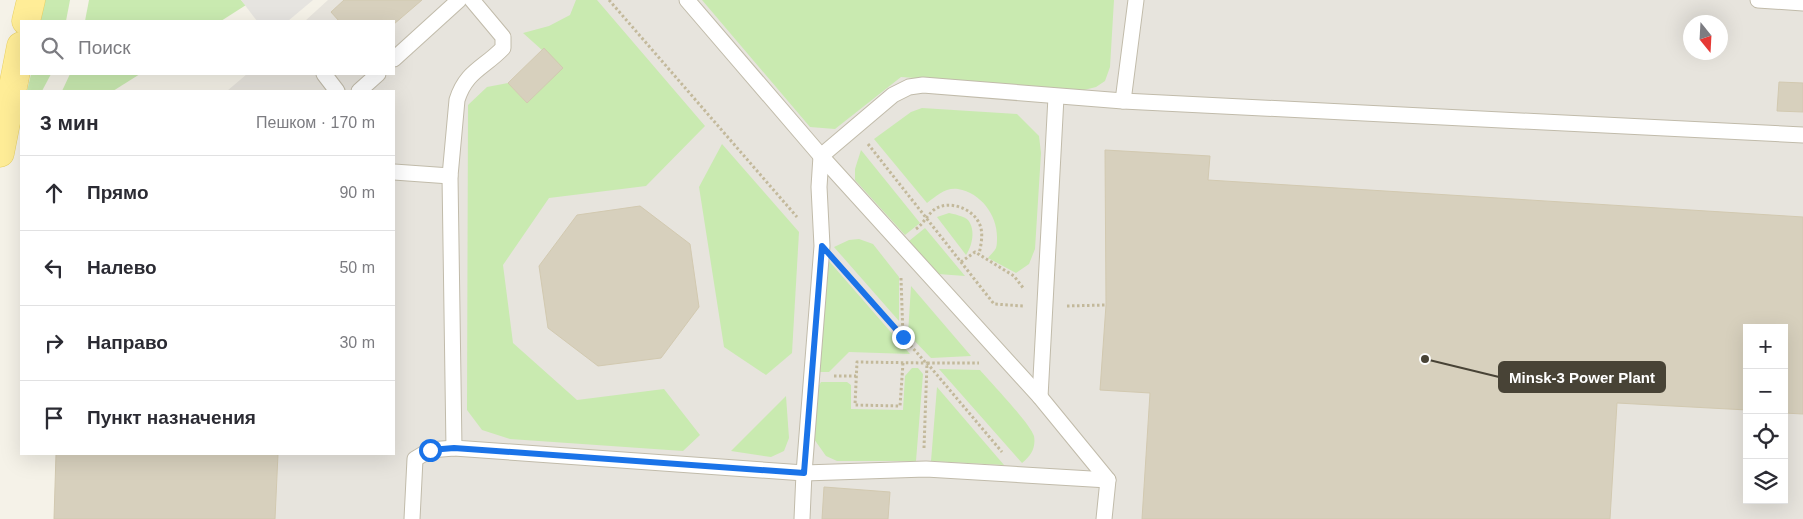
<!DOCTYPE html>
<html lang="ru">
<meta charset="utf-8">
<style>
:root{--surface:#fff;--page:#f2f2f3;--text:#2b2b33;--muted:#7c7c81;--line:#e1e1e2}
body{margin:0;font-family:Arial,sans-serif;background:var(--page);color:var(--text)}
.controls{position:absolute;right:15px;bottom:15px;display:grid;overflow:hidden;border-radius:0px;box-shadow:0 5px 20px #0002}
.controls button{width:45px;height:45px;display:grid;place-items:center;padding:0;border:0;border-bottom:1px solid var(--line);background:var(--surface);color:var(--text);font:25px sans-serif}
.compass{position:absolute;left:1683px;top:15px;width:45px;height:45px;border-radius:50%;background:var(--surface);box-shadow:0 5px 20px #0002;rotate:162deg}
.stop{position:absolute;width:15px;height:15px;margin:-11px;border:4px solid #1a73e8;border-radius:50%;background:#fff}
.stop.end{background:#1a73e8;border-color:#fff;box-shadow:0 1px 5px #0008}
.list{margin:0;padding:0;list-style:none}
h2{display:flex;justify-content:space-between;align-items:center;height:65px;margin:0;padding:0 20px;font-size:21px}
h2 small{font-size:16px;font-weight:400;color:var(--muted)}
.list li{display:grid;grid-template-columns:32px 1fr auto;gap:15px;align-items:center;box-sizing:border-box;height:75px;padding:0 20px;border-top:1px solid var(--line)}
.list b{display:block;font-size:19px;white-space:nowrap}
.list em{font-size:16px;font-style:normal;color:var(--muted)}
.icon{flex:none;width:28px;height:28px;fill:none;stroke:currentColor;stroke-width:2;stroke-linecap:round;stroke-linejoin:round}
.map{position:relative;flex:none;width:1803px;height:519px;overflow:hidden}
.search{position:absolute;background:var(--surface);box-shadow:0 5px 20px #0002;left:20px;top:20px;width:375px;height:55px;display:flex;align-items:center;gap:12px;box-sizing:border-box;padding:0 18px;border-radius:0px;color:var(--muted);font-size:19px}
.panel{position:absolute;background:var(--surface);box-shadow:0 5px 20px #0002;left:20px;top:90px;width:375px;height:365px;border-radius:0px}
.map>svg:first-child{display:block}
</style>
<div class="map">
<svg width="1803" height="519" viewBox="0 0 1803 519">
<rect width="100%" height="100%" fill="#f5f2e8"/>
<!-- industrial -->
<path fill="#e7e4dd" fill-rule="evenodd" d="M328 0H1803V519H54L56 454H394V91H227L247 74H394V21H305ZM1690 22H1720V52H1690ZM1747 328H1784V500H1747Z"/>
<!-- green -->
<g fill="#c9eab0">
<polygon points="44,0 70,0 66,21 40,21"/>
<polygon points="89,0 241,0 246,5 221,21 85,21"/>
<polygon points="576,0 597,0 705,126 646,186 549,198 503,265 513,343 577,400 664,389 700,435 683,451 510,439 482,430 467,410 468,105 487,87 508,83 527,103 562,68 523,33 549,26 570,15"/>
<polygon points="702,0 1114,0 1110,67 1105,81 1096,87 1084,90 901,77 835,129 810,127"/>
<polygon points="31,74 51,74 42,91 27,91"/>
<polygon points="70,74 140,74 113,91 62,91"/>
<path d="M922 108 1017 114 1039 136 1041 153 1035 249 1029 264 1016 273 988 258C990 255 994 252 996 248 997 245 997 241 997 237 997 215 981 193 958 189 946 187 936 196 927 203L874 139 911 112Z"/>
<polygon points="722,144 799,232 792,353 766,375 724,347 699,187"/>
<polygon points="861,150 920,223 905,235 855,180 855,169"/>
<path d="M949 213C954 214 963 216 968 220 976 230 972 246 966 255L937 217Z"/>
<polygon points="925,228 965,276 938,274 909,241"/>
<polygon points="859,239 873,244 899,277 899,321 834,247 849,240"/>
<polygon points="828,260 910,354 849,352 829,372 817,372"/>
<polygon points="911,286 971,356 931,358 908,334"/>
<polygon points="912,368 918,368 923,374 916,461 837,461 826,456 814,439 816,391 821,382 847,382 851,385 851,409 903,410 905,376"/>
<path d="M939 369 980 370C991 383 1030 423 1034 436 1036 448 1031 456 1022 463Z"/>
<polygon points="937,387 1004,465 931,461"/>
<polygon points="786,396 789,438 784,451 771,457 731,451"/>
</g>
<!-- parking -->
<polygon fill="#e6e4e0" points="241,0 313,0 288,21 257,21"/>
<!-- building -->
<g fill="#d7d0bd" stroke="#d2c9b0">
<polygon points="344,0 422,0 394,24 394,21 339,21 331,12"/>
<polygon points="544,48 563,68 527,103 508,83"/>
<polygon points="1779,82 1803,83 1803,112 1777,111"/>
<polygon points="1105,150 1210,156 1208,180 1803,217 1803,414 1784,413 1784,328 1747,328 1747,410 1617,403 1610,519 1142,519 1150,393 1100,390 1106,305"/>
<polygon points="640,206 690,244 699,307 661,358 598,366 548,328 539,266 577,215"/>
<polygon points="56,454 278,454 275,519 54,519"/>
<polygon points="824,487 890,492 888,519 822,519"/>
</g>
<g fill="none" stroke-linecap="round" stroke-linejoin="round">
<defs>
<g id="service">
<path d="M472 0 503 37V48C484 68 466 71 457 100L450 176 454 448 804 473 802 519"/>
<polyline points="687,0 821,156 1040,397 1108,480 1104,519"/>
<polyline points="1758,0 1803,3"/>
<polyline points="394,59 459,0"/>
<polyline points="324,74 337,91"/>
<polyline points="359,91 378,74"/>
<polyline points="1123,101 1136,0"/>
<polyline points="394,172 450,176"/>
<polyline points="1040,397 1056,97"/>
<polyline points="1108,480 926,469 804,473 822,246 819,187 821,156 893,95 909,87 923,85 1123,101 1803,135"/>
<polyline points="412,519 415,459 430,450 454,448"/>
</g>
<g id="primary">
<polyline points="26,21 31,0"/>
<polyline points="0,153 21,46"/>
</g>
</defs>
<!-- service casing -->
<use href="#service" stroke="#c1bbaa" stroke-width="17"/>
<!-- primary casing -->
<use href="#primary" stroke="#e8d062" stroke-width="29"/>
<!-- path -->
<g stroke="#c3b99b" stroke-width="3" stroke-dasharray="2.5 2.5" stroke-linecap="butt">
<polyline points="609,0 797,217"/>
<polyline points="868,144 994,304 1023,306"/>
<path d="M916 229C924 223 927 215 935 209 949 200 972 208 979 223 984 232 981 245 979 254"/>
<polyline points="961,262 975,252 1014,276 1024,289"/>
<polyline points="842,268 903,337"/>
<polyline points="901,278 903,337 926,363 979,363"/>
<polyline points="1067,306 1106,305"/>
<polyline points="903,363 900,406 855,405 857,362 926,363"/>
<polyline points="834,376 856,376"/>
<polyline points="924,448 927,363 1002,452"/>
</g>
<!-- service -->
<use href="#service" stroke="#fff" stroke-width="15"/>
<!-- primary -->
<use href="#primary" stroke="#ffed97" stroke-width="28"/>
</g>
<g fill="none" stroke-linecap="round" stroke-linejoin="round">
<!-- route -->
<polyline stroke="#1a73e8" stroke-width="6" points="430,450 454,448 804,473 822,246 903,337"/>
</g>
<!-- callouts -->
<path fill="none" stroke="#484336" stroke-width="2" d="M1425 359L1499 377"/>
<circle fill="#484336" stroke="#fff" stroke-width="2" cx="1425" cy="359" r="5"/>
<rect fill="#484336" stroke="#484336" stroke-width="2" x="1499" y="362" width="166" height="30" rx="5"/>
<g font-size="15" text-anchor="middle" font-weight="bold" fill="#fff">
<text x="1582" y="383">Minsk-3 Power Plant</text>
</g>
</svg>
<div class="controls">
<button>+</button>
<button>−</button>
<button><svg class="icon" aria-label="locate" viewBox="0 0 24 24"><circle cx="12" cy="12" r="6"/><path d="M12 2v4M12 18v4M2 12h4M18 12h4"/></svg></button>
<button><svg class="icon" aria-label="layers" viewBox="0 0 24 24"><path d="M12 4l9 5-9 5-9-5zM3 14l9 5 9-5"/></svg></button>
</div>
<svg class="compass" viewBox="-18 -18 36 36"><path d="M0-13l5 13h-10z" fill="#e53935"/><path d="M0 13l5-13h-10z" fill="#7c7c81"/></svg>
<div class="stop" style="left:430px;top:450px"></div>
<div class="stop end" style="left:903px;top:337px"></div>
<div class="search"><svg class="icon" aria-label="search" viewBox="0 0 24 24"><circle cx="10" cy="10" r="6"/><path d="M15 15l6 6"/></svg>Поиск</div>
<section class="panel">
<h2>3 мин<small>Пешком · 170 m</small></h2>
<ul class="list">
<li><svg class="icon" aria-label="ahead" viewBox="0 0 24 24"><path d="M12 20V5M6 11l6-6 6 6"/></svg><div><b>Прямо</b></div><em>90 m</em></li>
<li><svg class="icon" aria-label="left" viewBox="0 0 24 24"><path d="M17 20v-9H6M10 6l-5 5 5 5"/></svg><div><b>Налево</b></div><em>50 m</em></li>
<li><svg class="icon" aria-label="right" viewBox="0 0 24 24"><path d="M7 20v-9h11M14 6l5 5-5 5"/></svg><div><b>Направо</b></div><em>30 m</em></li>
<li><svg class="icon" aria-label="arrive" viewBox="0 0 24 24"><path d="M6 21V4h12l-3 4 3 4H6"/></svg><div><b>Пункт назначения</b></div></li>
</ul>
</section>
</div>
